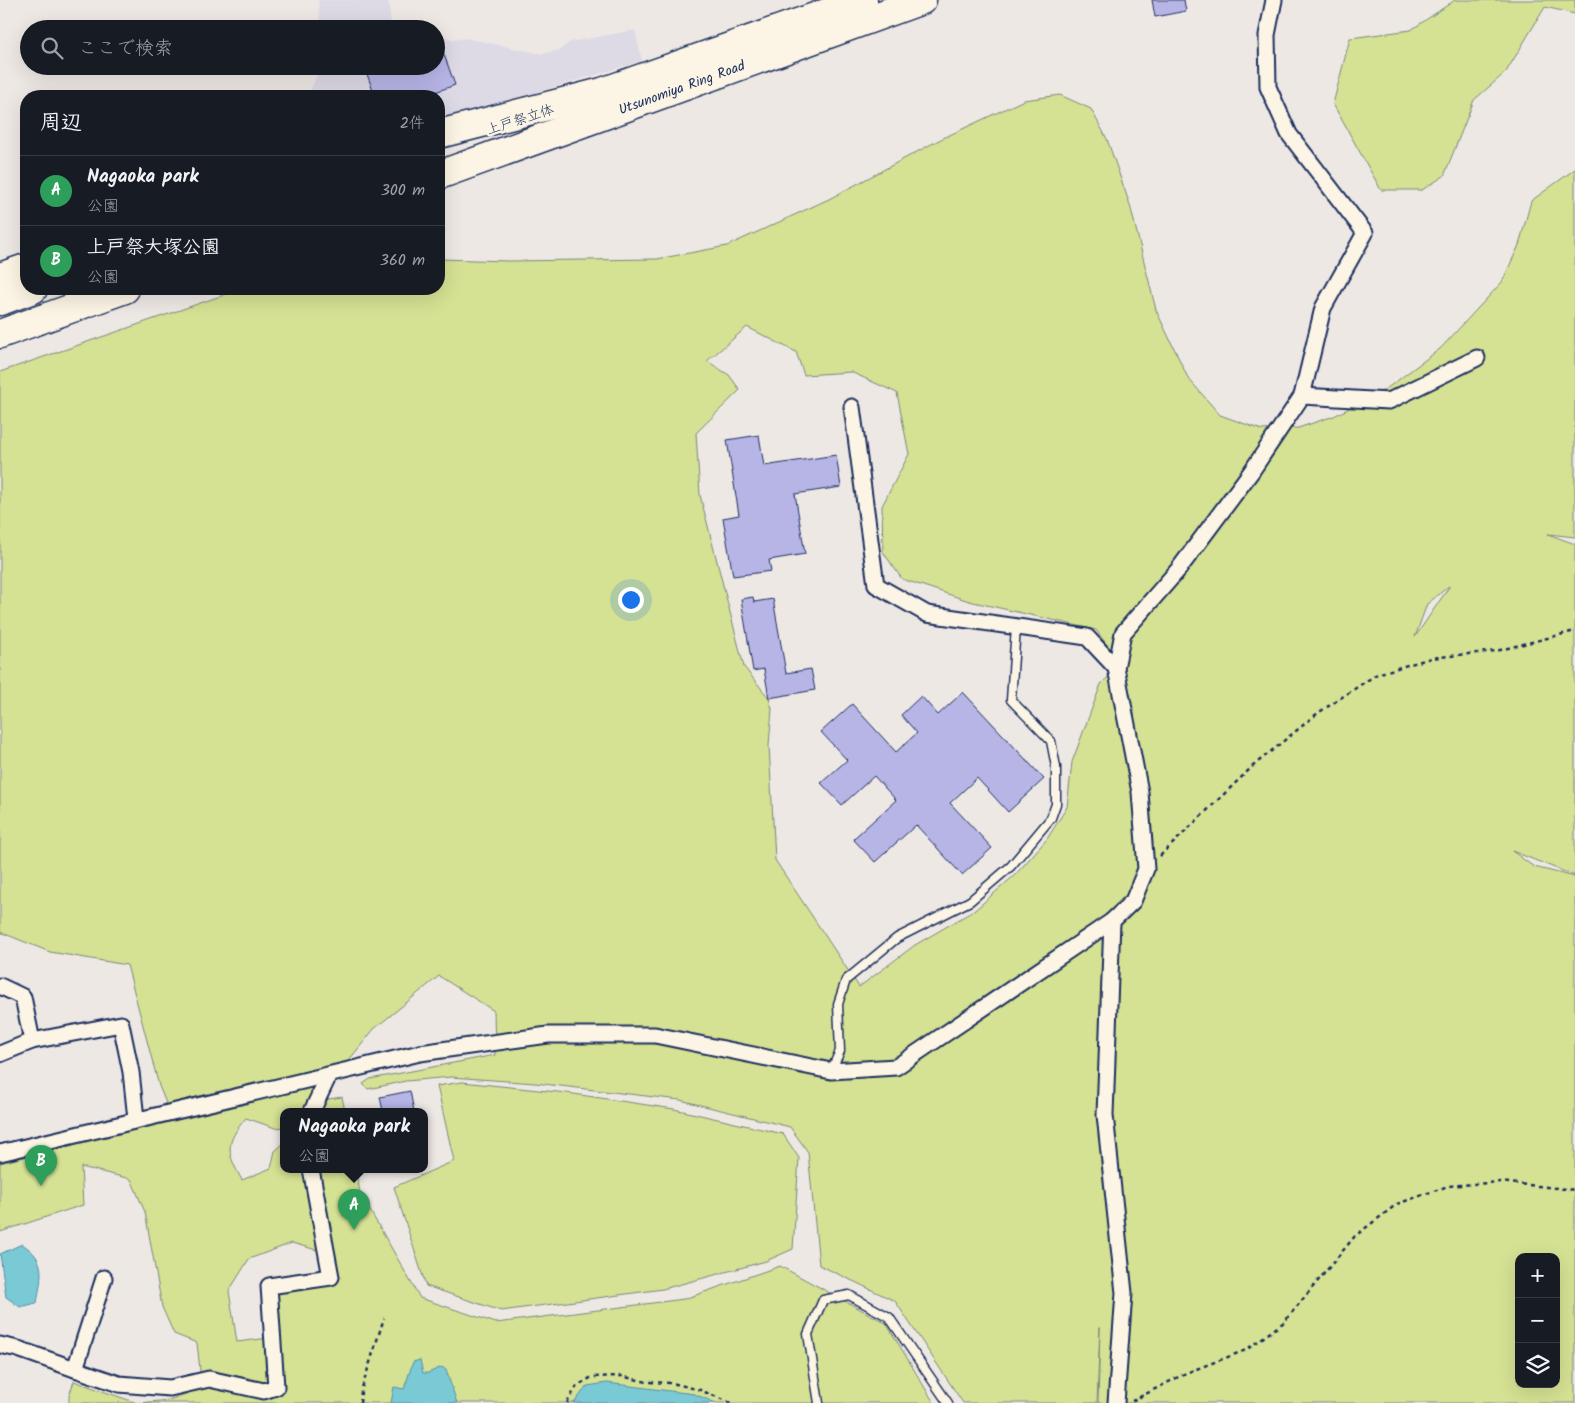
<!DOCTYPE html>
<html lang="ja">
<meta charset="utf-8">
<style>
:root{--surface:#171b24;--page:#20242c;--text:#f1f3f6;--muted:#9ea1a6;--line:#363941;--accent:#c8321e}
body{margin:0;font-family:Kalam,"Klee One",sans-serif;background:var(--page);color:var(--text)}
.controls{position:absolute;right:15px;bottom:15px;display:grid;overflow:hidden;border-radius:10px;box-shadow:0 5px 20px #0002}
.controls button{width:45px;height:45px;display:grid;place-items:center;padding:0;border:0;border-bottom:1px solid var(--line);background:var(--surface);color:var(--text);font:25px sans-serif}
.you{position:absolute;left:630px;top:599px;width:18px;height:18px;margin:-12px;border:4px solid #fff;border-radius:50%;background:#1a73e8;box-shadow:0 0 0 8px #1a73e833}
.badge{display:grid;place-items:center;width:32px;height:32px;border-radius:50%;background:var(--accent);color:#fff;font-size:16px;font-weight:700}
.pin{position:absolute;translate:-50% -41px;filter:drop-shadow(0 1px 2px #0008)}
.pin::after{content:'';position:absolute;top:26px;width:18px;height:15px;background:inherit;clip-path:polygon(0 0,100% 0,50% 100%)}
.popup{position:absolute;left:280px;top:1108px;width:148px;height:65px;box-sizing:border-box;display:grid;place-content:center;border-radius:10px;background:var(--surface);filter:drop-shadow(0 1px 4px #0005);font-size:16px;white-space:nowrap;color:var(--muted)}
.popup b{font-size:19px;color:var(--text)}
.popup::after{content:'';position:absolute;left:50%;top:100%;margin-left:-10px;border:10px solid transparent;border-top-color:var(--surface)}
.list{margin:0;padding:0;list-style:none}
h2{display:flex;justify-content:space-between;align-items:center;height:65px;margin:0;padding:0 20px;font-size:21px}
h2 small{font-size:16px;font-weight:400;color:var(--muted)}
.list li{display:grid;grid-template-columns:32px 1fr auto;gap:15px;align-items:center;box-sizing:border-box;height:70px;padding:0 20px;border-top:1px solid var(--line)}
.list b{display:block;font-size:19px;white-space:nowrap}
.list p{margin:0;font-size:16px;white-space:nowrap;color:var(--muted)}
.list em{font-size:16px;font-style:normal;color:var(--muted)}
.icon{flex:none;width:28px;height:28px;fill:none;stroke:currentColor;stroke-width:2;stroke-linecap:round;stroke-linejoin:round}
.map{position:relative;flex:none;width:1575px;height:1403px;overflow:hidden}
.search{position:absolute;background:var(--surface);box-shadow:0 5px 20px #0002;left:20px;top:20px;width:425px;height:55px;display:flex;align-items:center;gap:12px;box-sizing:border-box;padding:0 18px;border-radius:28px;color:var(--muted);font-size:19px}
.panel{position:absolute;background:var(--surface);box-shadow:0 5px 20px #0002;left:20px;top:90px;width:425px;height:205px;border-radius:20px}
.map>svg:first-child{display:block}
</style>
<div class="map">
<svg width="1575" height="1403" viewBox="0 0 1575 1403">
<rect width="100%" height="100%" fill="#eee8e5"/>
<filter id="ink" filterUnits="userSpaceOnUse"><feTurbulence type="fractalNoise" baseFrequency=".02" numOctaves="2"/><feDisplacementMap in="SourceGraphic" scale="10" xChannelSelector="R" yChannelSelector="G"/><feConvolveMatrix kernelMatrix="1 2 1 2 8 2 1 2 1" color-interpolation-filters="sRGB"/></filter>
<g filter="url(#ink)">
<!-- built -->
<g fill="#ddd9e5">
<polygon points="318,0 388,0 392,29 321,29"/>
<polygon points="635,30 642,61 439,121 439,96 308,96 321,66 436,66 436,33 454,40 465,38 542,54 560,50 570,42"/>
</g>
<!-- green -->
<g fill="#d5e193" stroke="#788878" fill-rule="evenodd">
<polygon points="1455,0 1575,0 1575,14 1545,7 1506,72 1474,100 1444,176 1422,190 1381,190 1333,104 1350,38 1411,30"/>
<path d="M1060 95 1091 109 1107 139 1130 205 1156 310 1188 378 1220 415 1262 430 1298 428 1334 416 1386 389 1441 348 1502 282 1519 245 1531 201 1575 169V537L1548 534 1575 544V876L1512 851 1534 867 1575 877V1403H1098L1100 1327 1097 1403H963L895 1301 819 1265 808 1152 790 1127 680 1100 535 1083 451 1077 406 1081 368 1089 363 1084 370 1079 495 1055 494 1011 439 976 374 1029 308 1111H284V1127L275 1128 246 1118C225 1143 226 1152 242 1180L271 1168 275 1151 284 1143V1169H311L327 1253 292 1243 249 1259 229 1291 237 1342 277 1337V1291L339 1279 314 1169H356L360 1193 420 1298 496 1323 684 1299 780 1266 886 1323 934 1403H138L169 1400 202 1388 197 1343 174 1334 162 1307 145 1212 131 1179 81 1167 83 1205 0 1232V1163L80 1143 166 1103 159 1086 127 965 50 952 0 932V372L241 289H439V259L509 261 657 259 727 246 829 199 939 140 1024 100ZM747 327 796 352 804 375 851 372 897 393 909 454 882 506 883 552 902 579 969 601 1096 630 1121 664 1101 684 1072 762 1067 807 1047 839 1016 874 975 910 915 945 859 987 775 860 769 745 772 709 769 698 744 667 700 495 696 433 740 390 729 375 707 361ZM1449 586V587L1415 637 1427 604ZM1519 1257H1556V1384H1519Z"/>
<polygon points="462,1082 567,1093 674,1109 783,1134 799,1158 793,1249 766,1261 663,1289 501,1311 426,1286 394,1187 454,1161 437,1086"/>
<polygon points="342,1097 345,1111 317,1111 322,1100"/>
<polygon points="74,1381 137,1403 69,1403 69,1396"/>
</g>
<!-- water -->
<g fill="#7acad6" stroke="#548ca6">
<path d="M22 1244C48 1260 41 1277 37 1303L20 1307 6 1297 0 1254Z"/>
<polygon points="420,1360 423,1373 428,1373 442,1367 446,1370 457,1403 391,1403 394,1387 404,1389 413,1362"/>
<polygon points="607,1383 694,1394 716,1403 574,1403 587,1386"/>
</g>
<!-- building -->
<g fill="#b6b5e6" stroke="#1b2f5e">
<polygon points="1152,0 1184,0 1186,11 1155,17"/>
<polygon points="438,38 455,85 424,96 375,96 364,66 436,66"/>
<polygon points="759,435 764,466 836,455 841,487 795,494 805,554 769,560 771,571 733,576 723,518 739,515 727,440"/>
<polygon points="753,597 754,602 773,599 786,673 811,669 815,690 769,698 764,669 753,671 741,599"/>
<polygon points="963,692 1044,779 1008,812 977,778 950,803 992,848 962,875 916,825 875,862 853,839 896,800 874,776 842,805 821,783 847,760 821,732 852,704 896,752 917,733 901,715 921,696 938,715"/>
<polygon points="410,1091 414,1111 383,1111 380,1097"/>
</g>
<g fill="none" stroke-linecap="round" stroke-linejoin="round">
<defs>
<g id="lane">
<polyline points="831,1071 840,1051 838,1004 846,980 897,938 970,901 1011,866 1051,818 1056,804 1056,767 1051,741 1011,700 1016,627"/>
<polyline points="819,1403 808,1334 823,1300 849,1295 889,1317 948,1403"/>
</g>
<g id="street">
<polyline points="1302,396 1389,401 1477,358"/>
<polyline points="852,407 876,585 927,614 1087,637 1116,668"/>
<polyline points="1112,921 1105,1115 1124,1293 1116,1403"/>
<polyline points="0,986 23,997 32,1041 121,1024 131,1072 136,1119"/>
<polyline points="0,1054 32,1041"/>
<polyline points="312,1111 329,1075"/>
<polyline points="0,1153 420,1053 548,1035 655,1035 831,1071 896,1067 1112,921 1133,901 1146,869 1140,792 1116,668 1123,633 1178,570 1251,472 1302,396 1323,308 1365,233 1289,134 1268,87 1267,35 1274,0"/>
<polyline points="104,1278 75,1369 119,1384 170,1388 209,1379 264,1391 276,1387 269,1286 331,1277 311,1169"/>
<polyline points="0,1345 18,1349 75,1369"/>
</g>
<g id="highway">
<polyline points="439,134 602,92 863,0"/>
<path id="s1" d="M439 175 922 0"/>
<polyline points="0,277 26,268"/>
<polyline points="0,301 33,289"/>
<polyline points="0,334 125,289"/>
</g>
</defs>
<!-- lane casing -->
<use href="#lane" stroke="#1b2f5e" stroke-width="11"/>
<!-- street casing -->
<use href="#street" stroke="#1b2f5e" stroke-width="19"/>
<!-- highway casing -->
<use href="#highway" stroke="#1b2f5e" stroke-width="31"/>
<!-- path -->
<g stroke="#1b2f5e" stroke-width="2.5" stroke-dasharray="4 4" stroke-linecap="butt">
<polyline points="1160,856 1253,766 1318,713 1377,674 1431,658 1496,651 1575,631"/>
<polyline points="1132,1401 1186,1373 1246,1350 1284,1322 1355,1236 1397,1204 1448,1186 1500,1182 1575,1190"/>
<polyline points="360,1403 361,1391 384,1318"/>
<polyline points="567,1403 577,1386 592,1377 621,1376 647,1382 672,1383 700,1390 731,1403"/>
</g>
<!-- lane -->
<use href="#lane" stroke="#fcf5e5" stroke-width="8"/>
<!-- street -->
<use href="#street" stroke="#fcf5e5" stroke-width="15"/>
<!-- highway -->
<use href="#highway" stroke="#fcf5e5" stroke-width="28"/>
</g>
</g>
<g text-anchor="middle" stroke-width="4.5" stroke-linejoin="round" paint-order="stroke">
<!-- street labels -->
<g font-size="14" fill="#1b2f5e" stroke="#fcf5e5">
<text dy="5" stroke="none"><textPath href="#s1" startOffset="258">Utsunomiya Ring Road</textPath></text>
<text transform="translate(520 119) rotate(-18)" y="5">上戸祭立体</text>
</g>
</g>
</svg>
<div class="controls">
<button>+</button>
<button>−</button>
<button><svg class="icon" aria-label="layers" viewBox="0 0 24 24"><path d="M12 4l9 5-9 5-9-5zM3 14l9 5 9-5"/></svg></button>
</div>
<div class="you"></div>
<div class="pin badge" style="left:354px;top:1230px;background:#2e9e5b">A</div>
<div class="popup"><b>Nagaoka park</b>公園</div>
<div class="pin badge" style="left:41px;top:1186px;background:#2e9e5b">B</div>
<div class="search"><svg class="icon" aria-label="search" viewBox="0 0 24 24"><circle cx="10" cy="10" r="6"/><path d="M15 15l6 6"/></svg>ここで検索</div>
<section class="panel">
<h2>周辺<small>2件</small></h2>
<ul class="list">
<li><span class="badge" style="background:#2e9e5b">A</span><div><b>Nagaoka park</b><p>公園</p></div><em>300 m</em></li>
<li><span class="badge" style="background:#2e9e5b">B</span><div><b>上戸祭大塚公園</b><p>公園</p></div><em>360 m</em></li>
</ul>
</section>
</div>
